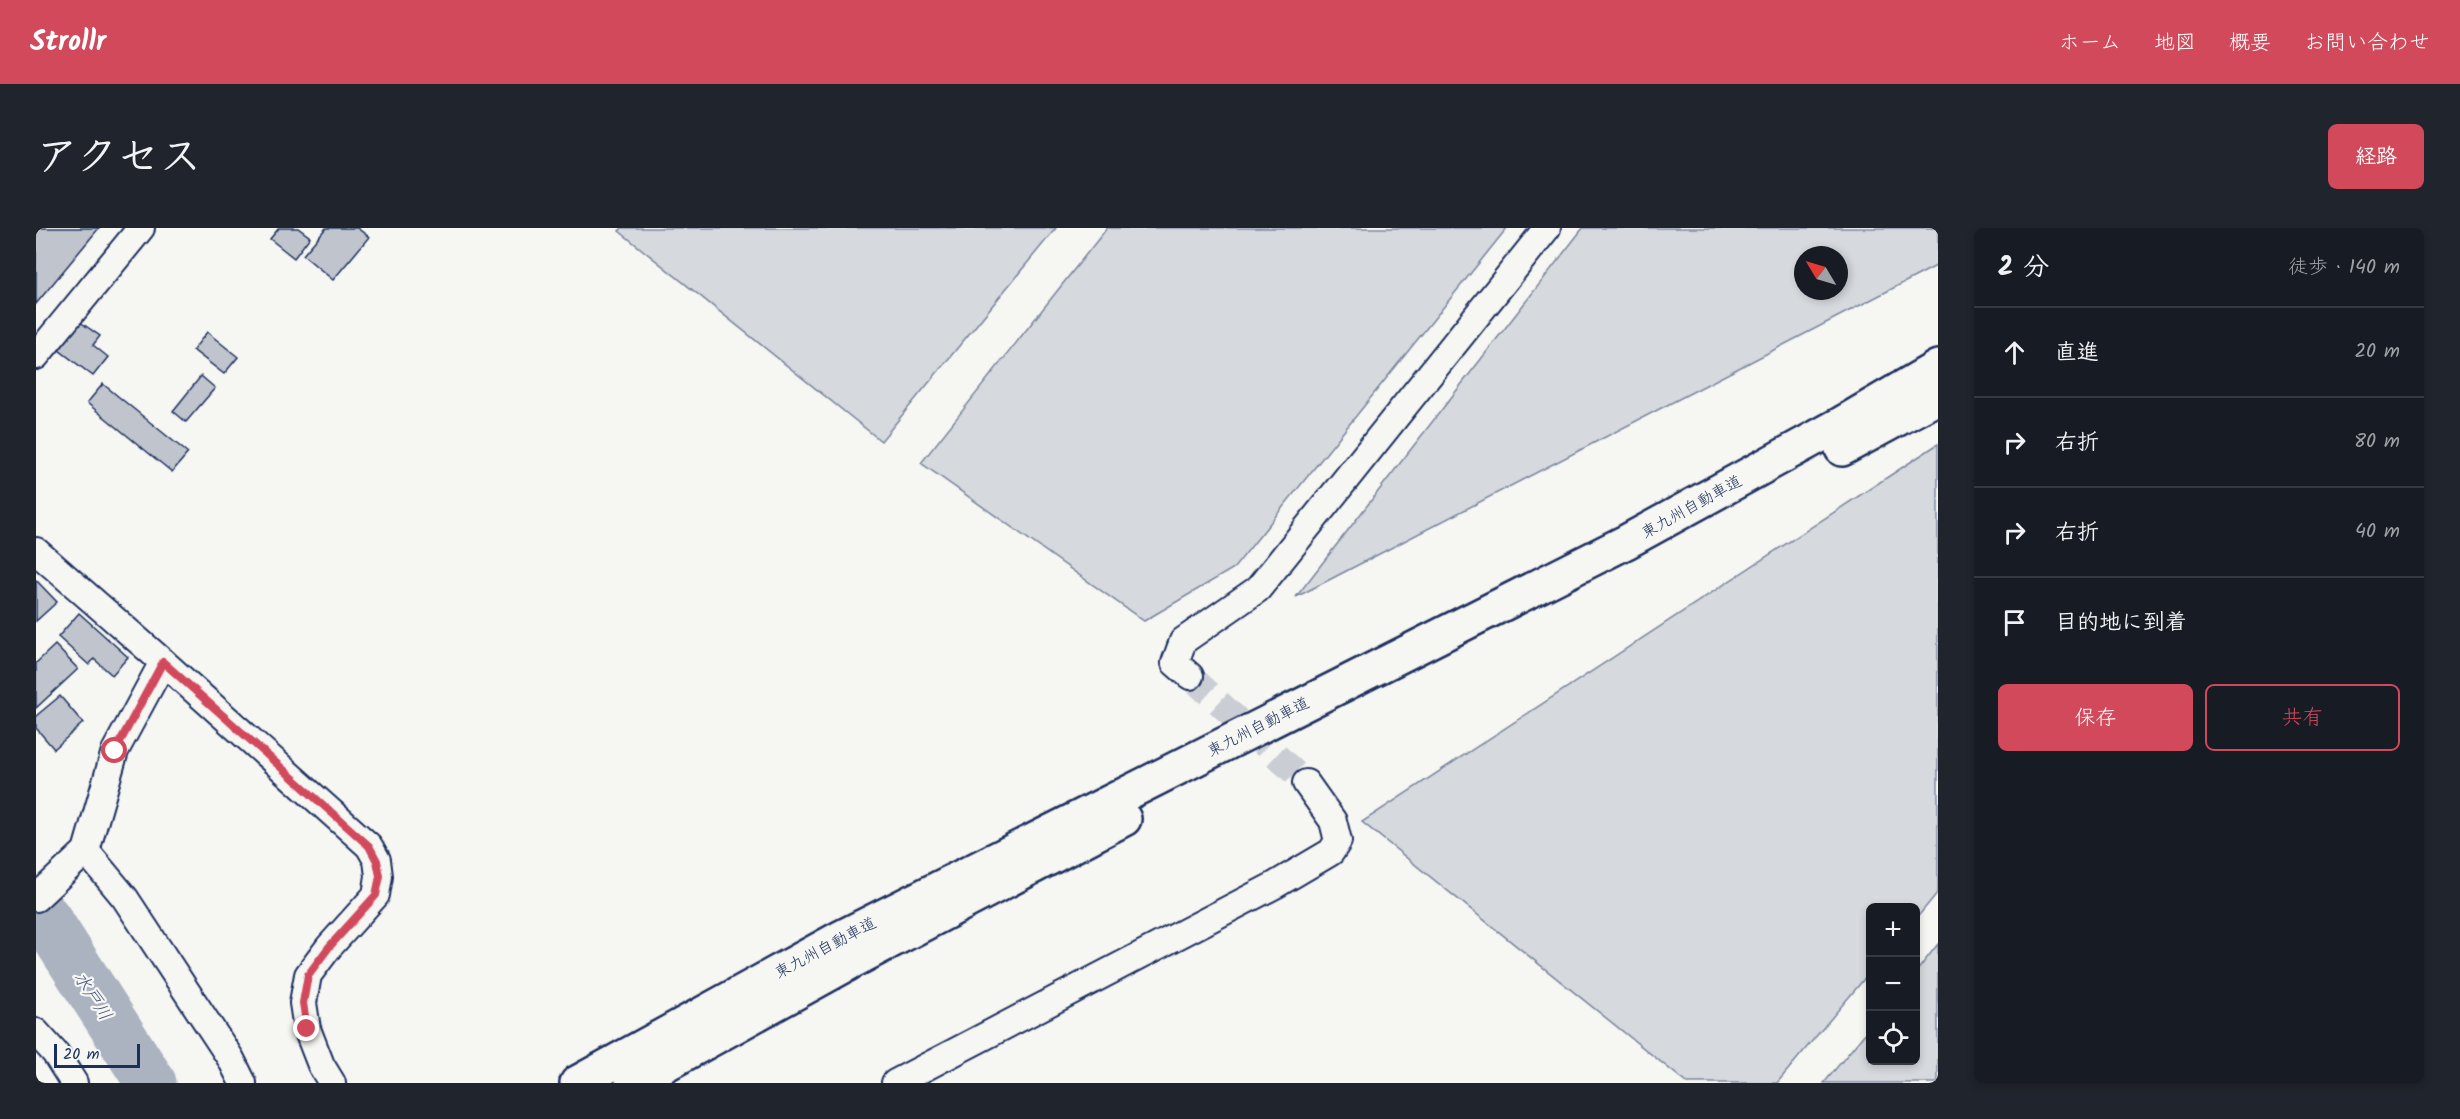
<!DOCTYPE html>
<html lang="ja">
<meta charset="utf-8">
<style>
:root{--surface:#171b24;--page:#20242c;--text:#f1f3f6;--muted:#9ea1a6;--line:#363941;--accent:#d1495b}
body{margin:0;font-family:Kalam,"Klee One",sans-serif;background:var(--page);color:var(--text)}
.controls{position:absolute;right:18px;bottom:18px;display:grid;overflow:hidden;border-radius:9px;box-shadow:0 3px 9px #0003}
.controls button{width:54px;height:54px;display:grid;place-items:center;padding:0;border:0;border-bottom:2px solid var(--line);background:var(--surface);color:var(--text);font:30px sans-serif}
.compass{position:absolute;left:1758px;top:18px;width:54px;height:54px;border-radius:50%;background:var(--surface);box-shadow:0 3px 9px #0003;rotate:308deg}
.scale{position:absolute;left:18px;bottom:15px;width:86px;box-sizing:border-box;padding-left:6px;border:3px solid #1b2f5e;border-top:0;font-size:16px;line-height:21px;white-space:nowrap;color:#1b2f5e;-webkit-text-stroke:4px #f6f6f2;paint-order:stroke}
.stop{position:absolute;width:18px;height:18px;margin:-14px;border:4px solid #d1495b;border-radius:50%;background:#fff}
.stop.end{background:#d1495b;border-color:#fff;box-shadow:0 2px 6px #0008}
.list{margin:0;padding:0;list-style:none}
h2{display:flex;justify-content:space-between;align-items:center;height:78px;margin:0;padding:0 24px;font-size:26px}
h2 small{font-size:20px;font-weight:400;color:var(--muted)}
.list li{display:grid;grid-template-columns:39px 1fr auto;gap:18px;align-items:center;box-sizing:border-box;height:90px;padding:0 24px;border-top:2px solid var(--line)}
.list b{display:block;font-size:22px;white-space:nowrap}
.list em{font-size:20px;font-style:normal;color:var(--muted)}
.actions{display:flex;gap:12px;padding:18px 24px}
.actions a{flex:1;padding:14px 0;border:2px solid var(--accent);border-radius:9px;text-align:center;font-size:21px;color:var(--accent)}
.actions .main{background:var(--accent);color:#fff}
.icon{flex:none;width:33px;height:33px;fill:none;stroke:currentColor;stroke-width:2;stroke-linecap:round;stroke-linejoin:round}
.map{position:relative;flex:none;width:1902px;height:855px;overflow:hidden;border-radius:9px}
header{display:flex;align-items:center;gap:36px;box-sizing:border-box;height:84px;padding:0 30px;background:var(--accent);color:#fff}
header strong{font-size:28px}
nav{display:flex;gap:33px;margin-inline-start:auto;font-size:21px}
.intro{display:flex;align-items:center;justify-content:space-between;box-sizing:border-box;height:144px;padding:0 36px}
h1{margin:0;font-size:42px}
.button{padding:15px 27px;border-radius:9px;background:var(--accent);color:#fff;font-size:21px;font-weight:700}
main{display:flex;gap:36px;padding:0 36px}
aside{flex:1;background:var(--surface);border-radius:9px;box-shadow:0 3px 9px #0003}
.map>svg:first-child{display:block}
</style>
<header>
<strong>Strollr</strong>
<nav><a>ホーム</a><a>地図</a><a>概要</a><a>お問い合わせ</a></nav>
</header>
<div class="intro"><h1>アクセス</h1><a class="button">経路</a></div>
<main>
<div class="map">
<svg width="1902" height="855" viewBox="0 0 1902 855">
<rect width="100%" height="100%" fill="#f6f6f2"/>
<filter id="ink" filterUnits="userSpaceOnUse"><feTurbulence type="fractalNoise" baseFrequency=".0167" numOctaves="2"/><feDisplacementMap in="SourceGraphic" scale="12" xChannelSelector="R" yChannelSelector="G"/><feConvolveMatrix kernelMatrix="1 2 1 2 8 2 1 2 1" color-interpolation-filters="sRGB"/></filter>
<g filter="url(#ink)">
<!-- green -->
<g fill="#d6d9dd" stroke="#78849e" stroke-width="1.5" fill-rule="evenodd">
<polygon points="586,0 1020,0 845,213 583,3"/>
<polygon points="1071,0 1471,0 1198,340 1108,393 885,235"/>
<path d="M1547 0H1902V37L1260 369ZM1767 27H1803V63H1767Z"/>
<polygon points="1902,216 1902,664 1880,691 1880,680 1834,680 1834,744 1741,855 1651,855 1326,594"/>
<polygon points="1902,716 1902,855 1788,855 1834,799 1834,832 1880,832 1880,744"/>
</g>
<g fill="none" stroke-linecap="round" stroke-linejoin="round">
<!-- river -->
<polyline stroke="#abb2c0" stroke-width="51" points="0,681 10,691 115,855"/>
</g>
<!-- building -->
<g fill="#c0c4cd" stroke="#1b2f5e" stroke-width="1.5">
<polygon points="0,0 63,0 0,76"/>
<polygon points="243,0 262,0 274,9 258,30 234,11"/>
<polygon points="290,0 321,0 333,9 297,52 267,27"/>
<polygon points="44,94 64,108 57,117 72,129 57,148 23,122"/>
<polygon points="171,104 202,129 188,146 157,122"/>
<polygon points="165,148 179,160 150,194 137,183"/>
<polygon points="67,156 152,225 136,244 51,175"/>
<polygon points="0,352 21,374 0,393"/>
<polygon points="43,385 92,429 76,447 58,431 53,437 22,409"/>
<polygon points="19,417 42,441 0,480 0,435"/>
<polygon points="24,468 47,495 18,521 0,500 0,488"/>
</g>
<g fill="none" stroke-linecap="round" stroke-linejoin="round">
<!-- street-tunnel -->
<polyline stroke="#caced4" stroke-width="26" stroke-dasharray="26 13" stroke-linecap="butt" points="1154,448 1270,555"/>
<defs>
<g id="street">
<polyline points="0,128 105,0"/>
<polyline points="0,323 127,434 79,523 50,623 0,670"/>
<polyline points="127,434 333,618 341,632 343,648 340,667 293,719 272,747 267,775 271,801 285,837 296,855"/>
<polyline points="1154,448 1139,435 1147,413 1222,361 1511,0"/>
<polyline points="50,623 89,670 195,831 207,855"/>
<polyline points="0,804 19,825 38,855"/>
<polyline points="859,855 1239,657 1295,624 1302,613 1297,593 1270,555"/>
</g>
<g id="highway">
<polyline points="1806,221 1902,169"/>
<polyline points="541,855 806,709 1590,314 1805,196 1902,139"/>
<polyline points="596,855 813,735 1088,591"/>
</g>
</defs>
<!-- street casing -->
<use href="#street" stroke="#1b2f5e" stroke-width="30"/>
<!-- highway casing -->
<use href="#highway" stroke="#1b2f5e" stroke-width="38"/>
<!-- street -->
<use href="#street" stroke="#f6f6f2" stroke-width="26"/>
<!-- highway -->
<use href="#highway" stroke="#f6f6f2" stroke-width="33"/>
</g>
</g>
<g fill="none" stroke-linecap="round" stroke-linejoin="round" filter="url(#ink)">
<!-- route -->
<polyline stroke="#d1495b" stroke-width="8" points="79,523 127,434 333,618 341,633 344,648 340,667 293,719 272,747 267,775 271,801"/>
</g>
<g text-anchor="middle" stroke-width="4.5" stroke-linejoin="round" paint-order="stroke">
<!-- street labels -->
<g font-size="16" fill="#1b2f5e" stroke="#f6f6f2">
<text transform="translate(1655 278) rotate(-29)" y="6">東九州自動車道</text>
<text transform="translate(1222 498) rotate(-27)" y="6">東九州自動車道</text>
<text transform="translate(789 719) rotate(-28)" y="6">東九州自動車道</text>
</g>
<!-- water labels -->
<g font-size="18" font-style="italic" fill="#46567b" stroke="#f6f6f2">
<text transform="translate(57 768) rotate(57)" y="6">水戸川</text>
</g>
</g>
</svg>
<div class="controls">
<button>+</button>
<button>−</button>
<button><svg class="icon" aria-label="locate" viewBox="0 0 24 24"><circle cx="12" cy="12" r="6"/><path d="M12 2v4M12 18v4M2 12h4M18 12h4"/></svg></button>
</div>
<svg class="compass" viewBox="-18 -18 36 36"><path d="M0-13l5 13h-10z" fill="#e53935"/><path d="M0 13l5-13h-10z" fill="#9ea1a6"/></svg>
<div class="scale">20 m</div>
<div class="stop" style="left:79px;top:523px"></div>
<div class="stop end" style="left:271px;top:801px"></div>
</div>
<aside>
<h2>2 分<small>徒歩 · 140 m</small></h2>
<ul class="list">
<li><svg class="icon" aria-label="ahead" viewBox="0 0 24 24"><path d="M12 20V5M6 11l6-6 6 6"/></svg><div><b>直進</b></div><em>20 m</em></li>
<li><svg class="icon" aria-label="right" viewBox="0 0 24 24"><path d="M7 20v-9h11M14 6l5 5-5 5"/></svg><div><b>右折</b></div><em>80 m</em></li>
<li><svg class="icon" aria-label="right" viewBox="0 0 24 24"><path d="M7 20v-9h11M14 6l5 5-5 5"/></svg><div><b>右折</b></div><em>40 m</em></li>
<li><svg class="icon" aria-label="arrive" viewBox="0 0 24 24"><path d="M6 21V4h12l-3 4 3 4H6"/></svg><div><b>目的地に到着</b></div></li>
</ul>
<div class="actions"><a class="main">保存</a><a>共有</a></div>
</aside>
</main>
